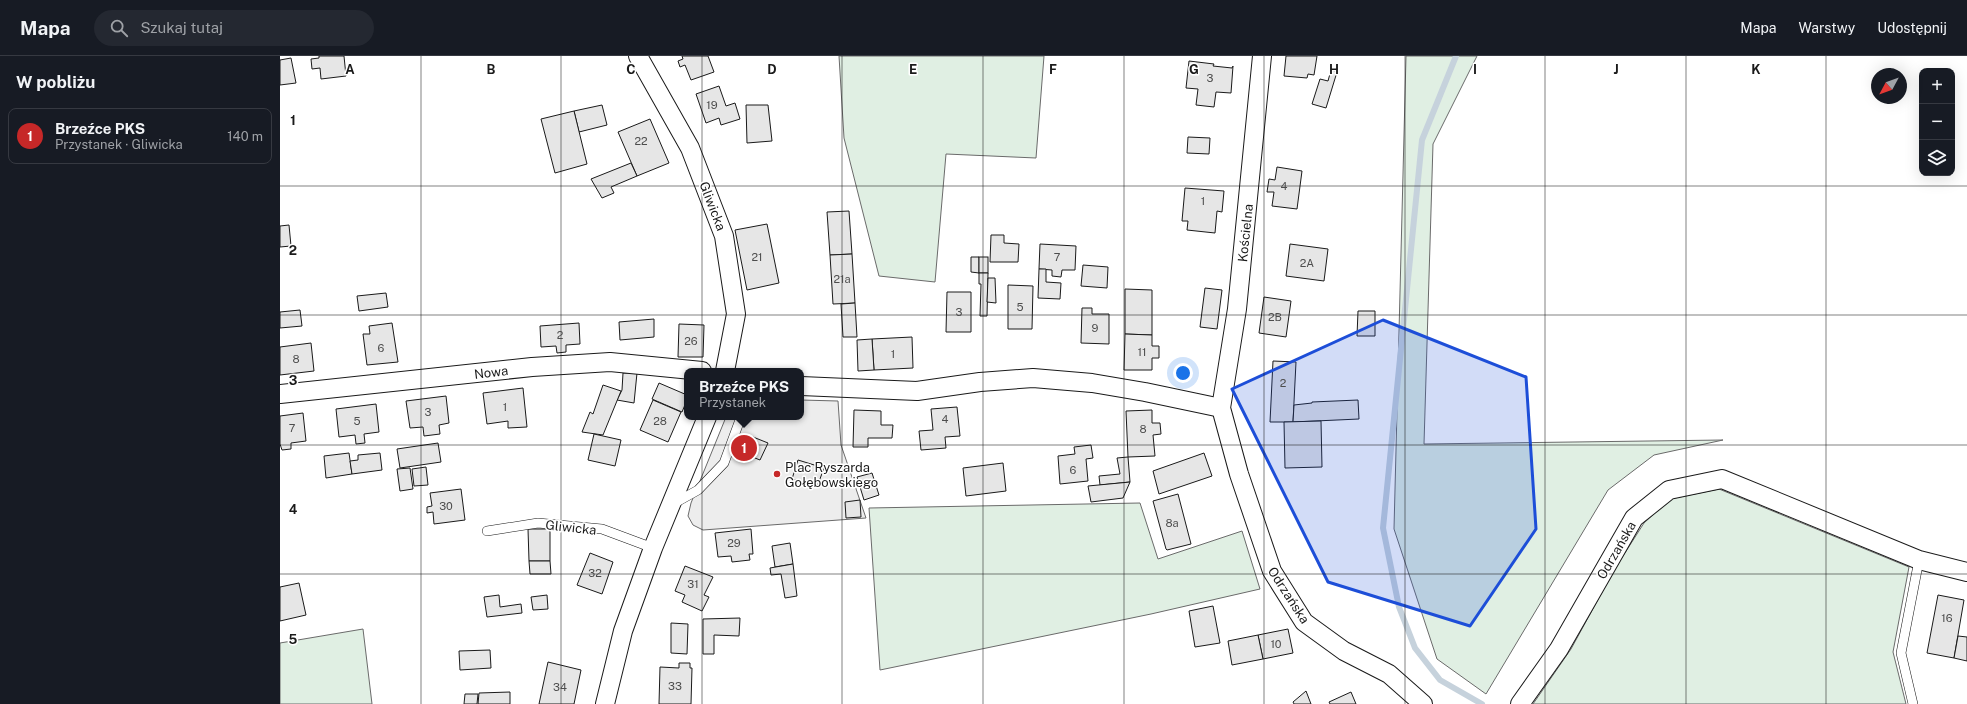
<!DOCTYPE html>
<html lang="pl">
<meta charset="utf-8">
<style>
:root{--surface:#171b24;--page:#242831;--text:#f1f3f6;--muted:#9ea1a6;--line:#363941;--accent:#c62828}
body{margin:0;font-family:"Public Sans",sans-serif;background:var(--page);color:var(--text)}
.controls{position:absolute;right:12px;top:12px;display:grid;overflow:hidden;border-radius:8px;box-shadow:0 4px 16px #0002}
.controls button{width:36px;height:36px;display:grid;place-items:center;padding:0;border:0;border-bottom:1px solid var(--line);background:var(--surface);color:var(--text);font:20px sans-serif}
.compass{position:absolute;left:1591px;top:12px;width:36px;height:36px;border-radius:50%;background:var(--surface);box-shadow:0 4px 16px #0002;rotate:229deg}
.you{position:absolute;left:903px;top:317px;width:14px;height:14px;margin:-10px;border:3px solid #fff;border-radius:50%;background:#1a73e8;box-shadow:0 0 0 6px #1a73e833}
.badge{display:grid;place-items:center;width:26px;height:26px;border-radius:50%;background:var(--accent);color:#fff;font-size:13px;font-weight:700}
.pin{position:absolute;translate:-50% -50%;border:2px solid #fff;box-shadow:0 1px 4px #0006}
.popup{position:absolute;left:404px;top:312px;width:120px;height:52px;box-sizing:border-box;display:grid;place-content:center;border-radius:8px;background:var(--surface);filter:drop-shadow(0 1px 3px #0005);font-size:13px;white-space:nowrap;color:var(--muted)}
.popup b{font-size:15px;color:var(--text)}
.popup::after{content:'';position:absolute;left:50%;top:100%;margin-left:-8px;border:8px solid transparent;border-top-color:var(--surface)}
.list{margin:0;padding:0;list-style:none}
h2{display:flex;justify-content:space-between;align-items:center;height:52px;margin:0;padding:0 16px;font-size:17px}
h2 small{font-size:13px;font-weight:400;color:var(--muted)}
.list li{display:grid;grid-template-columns:26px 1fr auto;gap:12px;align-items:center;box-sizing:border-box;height:56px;margin:0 8px 8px;padding:0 8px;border:1px solid var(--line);border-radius:8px}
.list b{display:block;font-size:15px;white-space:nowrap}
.list p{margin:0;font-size:13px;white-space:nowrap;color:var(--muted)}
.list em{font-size:13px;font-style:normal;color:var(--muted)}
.icon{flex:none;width:22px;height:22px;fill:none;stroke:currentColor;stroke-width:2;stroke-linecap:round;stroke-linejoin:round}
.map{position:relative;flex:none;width:1687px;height:648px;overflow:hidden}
header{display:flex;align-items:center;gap:24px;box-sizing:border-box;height:56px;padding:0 20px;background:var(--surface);border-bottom:1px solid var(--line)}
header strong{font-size:19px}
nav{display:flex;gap:22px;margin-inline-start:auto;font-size:14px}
.search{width:280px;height:36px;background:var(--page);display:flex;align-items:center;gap:10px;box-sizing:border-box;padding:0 14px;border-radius:22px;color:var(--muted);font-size:15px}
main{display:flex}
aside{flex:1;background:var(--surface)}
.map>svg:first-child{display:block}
</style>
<header>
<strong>Mapa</strong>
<div class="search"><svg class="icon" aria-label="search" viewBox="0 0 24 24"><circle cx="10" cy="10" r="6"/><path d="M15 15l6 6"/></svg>Szukaj tutaj</div>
<nav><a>Mapa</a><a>Warstwy</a><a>Udostępnij</a></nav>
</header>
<main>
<aside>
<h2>W pobliżu<small></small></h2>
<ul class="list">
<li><span class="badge">1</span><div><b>Brzeźce PKS</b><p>Przystanek · Gliwicka</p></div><em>140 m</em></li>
</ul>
</aside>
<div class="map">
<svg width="1687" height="648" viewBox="0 0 1687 648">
<rect width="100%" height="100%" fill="#fff"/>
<!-- green -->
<g fill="#e0efe3" stroke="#6a6a6a">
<polygon points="559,0 764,0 756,102 666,98 655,226 599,220 564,82"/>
<polygon points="1126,0 1197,0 1153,88 1144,388 1443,384 1374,399 1328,434 1206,638 1157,603 1114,473"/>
<polygon points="1439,433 1629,511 1613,596 1626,648 1253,648 1291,593 1334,514 1364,467 1390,443"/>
<polygon points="860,447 878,503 962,475 980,533 871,558 600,614 589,452"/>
<polygon points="83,573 92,648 0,648 0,587"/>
</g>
<!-- parking -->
<polygon fill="#ededed" stroke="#6a6a6a" points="521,344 558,345 561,389 586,462 423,474 413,469 408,460 411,447 446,361 521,361"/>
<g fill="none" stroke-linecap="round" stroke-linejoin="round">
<!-- stream -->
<polyline stroke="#c6d2dc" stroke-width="6" points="1176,0 1142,84 1103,472 1119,551 1135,592 1160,624 1202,648"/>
</g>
<!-- building -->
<g fill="#e6e6e6" stroke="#1a1a1a">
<polygon points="39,0 64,0 66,20 41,23 40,12 32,13 31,3 39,2"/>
<polygon points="402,0 428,0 434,16 411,24 405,9 400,11 398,5 403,3"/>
<polygon points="1006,0 1037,0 1034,19 1028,18 1027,22 1004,20"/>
<polygon points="11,2 16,27 0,29 0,4"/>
<polygon points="909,5 934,8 933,10 952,12 953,10 951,37 936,36 934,51 916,49 918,33 906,32"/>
<polygon points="1051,14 1057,16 1046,52 1032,48 1040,23 1048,25"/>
<polygon points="439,30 446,50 455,47 460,63 441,69 439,62 426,67 416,38"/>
<polygon points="322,49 327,69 299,76 294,55"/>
<polygon points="466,49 488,49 492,85 467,87"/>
<polygon points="294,55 307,108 275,117 261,63"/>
<polygon points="370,63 389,107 357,120 338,76"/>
<polygon points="908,81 930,82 929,98 907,97"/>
<polygon points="351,107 357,120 331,131 334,137 322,142 311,123"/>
<polygon points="997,111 1022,115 1017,153 992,150 994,136 987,136 989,123 995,124"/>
<polygon points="905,132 944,135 942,156 937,155 935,177 907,174 908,165 902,165"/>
<polygon points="569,155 572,198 550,199 547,156"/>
<polygon points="487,168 499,227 467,234 455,174"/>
<polygon points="9,169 11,190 0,191 0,170"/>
<polygon points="711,179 724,179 724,187 739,188 738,206 710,206"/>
<polygon points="760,188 796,190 795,214 782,214 781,221 772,220 772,214 759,213"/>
<polygon points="1010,188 1048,193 1044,225 1006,220"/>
<polygon points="572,198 575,247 553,248 550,199"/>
<polygon points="691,201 699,201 699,217 691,216"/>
<rect x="699" y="201" width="9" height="16"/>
<polygon points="803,209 828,211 827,232 801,230"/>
<polygon points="759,213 766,213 766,226 781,227 780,243 758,242"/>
<polygon points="699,217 708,217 707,260 700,260 701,228 699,228"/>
<polygon points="708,222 715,222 716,247 707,246"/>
<polygon points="728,229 753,230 752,273 728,273"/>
<polygon points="925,232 942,234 937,273 920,271"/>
<polygon points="845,233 872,234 872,279 845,278"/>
<polygon points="667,236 691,236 691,276 666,276"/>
<polygon points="106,237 108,251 79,255 77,240"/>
<polygon points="984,241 1011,245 1006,281 979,277"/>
<polygon points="575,247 577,281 563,281 561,248"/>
<polygon points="802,252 812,252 812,258 829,258 829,288 801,287"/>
<polygon points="20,254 22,270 0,272 0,256"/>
<polygon points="1078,255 1095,255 1095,280 1077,280"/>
<polygon points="374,263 374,281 340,284 339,266"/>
<polygon points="112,267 118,306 87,309 83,278 90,278 89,270"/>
<polygon points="299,267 300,288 286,289 286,296 277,297 276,290 261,291 260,270"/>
<polygon points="399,268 424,269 423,301 398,301"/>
<polygon points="845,278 872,279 872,290 879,290 879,302 872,302 872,314 844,314"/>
<polygon points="632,281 633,312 594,314 592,283"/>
<polygon points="592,283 594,314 578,315 577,284"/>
<polygon points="31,287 34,315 0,319 0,291"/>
<polygon points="993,305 1016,306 1013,366 990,366"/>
<polygon points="343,317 357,317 354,347 337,344 342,334"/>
<polygon points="379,327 407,339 407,344 402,356 372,343"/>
<polygon points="323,329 341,335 323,379 302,376 310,356 313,358"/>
<polygon points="243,332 247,371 228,372 228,365 207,368 203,337"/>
<polygon points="166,340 169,367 159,369 160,378 144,380 143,371 130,372 126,345"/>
<polygon points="373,344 401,356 388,386 360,374"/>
<polygon points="1078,344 1079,363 1013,366 1014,349 1032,347 1032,346"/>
<polygon points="96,348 99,376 84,378 85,387 76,388 75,379 59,381 56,353"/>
<polygon points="677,351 680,380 665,381 666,392 641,394 639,375 653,374 651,353"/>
<polygon points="574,354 601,355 601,369 613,369 612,382 588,382 588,391 573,391"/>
<polygon points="872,354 872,367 880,367 881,378 873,379 875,400 848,401 846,355"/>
<polygon points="23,357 26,385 11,387 11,393 2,394 0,388 0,360"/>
<polygon points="1041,365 1042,411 1005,412 1004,366"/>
<polygon points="314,378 341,384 335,410 308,404"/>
<polygon points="473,381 488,387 480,404 465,398"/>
<polygon points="158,387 161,406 120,412 117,393"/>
<polygon points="811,389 813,402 806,403 808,425 780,428 778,400 795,398 794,391"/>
<polygon points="69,397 72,418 46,422 44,400"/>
<polygon points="100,397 102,414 72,418 70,405 78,404 78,399"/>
<polygon points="924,397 932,420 879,438 873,415"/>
<polygon points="848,401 850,426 820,429 819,420 840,418 837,402"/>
<polygon points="518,404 544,412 537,431 512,423"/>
<polygon points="723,407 726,435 686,440 683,412"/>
<polygon points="146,411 148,429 134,430 132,413"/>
<polygon points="130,412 133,433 120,435 117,413"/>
<polygon points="592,417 599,439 584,444 577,421"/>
<polygon points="850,426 843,442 811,446 808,430"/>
<polygon points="181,433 185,464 154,468 153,456 147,457 147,451 152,450 150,437"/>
<polygon points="898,438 911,488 887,494 886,493 873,445"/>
<polygon points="580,444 581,461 566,462 565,446"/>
<polygon points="248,473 270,473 270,505 249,505"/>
<polygon points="471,473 473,498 469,498 470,504 452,506 451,500 438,501 435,477"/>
<polygon points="510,487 513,508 495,511 492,490"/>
<polygon points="310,497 333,506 322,538 297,529"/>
<polygon points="249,505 270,505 271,518 250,518"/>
<polygon points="513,508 517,540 505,542 501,518 491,519 490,512"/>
<polygon points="405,510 433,521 424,539 429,541 422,555 402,546 405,539 395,535"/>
<polygon points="19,527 26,559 0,565 0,531"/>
<polygon points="219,539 220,551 241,548 242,557 207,561 204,541"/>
<polygon points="267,539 268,553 253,554 251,541"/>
<polygon points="1658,539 1684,544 1674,602 1647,597"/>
<polygon points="933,550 940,587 915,591 909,555"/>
<polygon points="460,562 459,580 434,579 434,598 423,598 423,563"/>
<polygon points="391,567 408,568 407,598 391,597"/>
<polygon points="1008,573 1013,597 983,603 978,579"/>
<polygon points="978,579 983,603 952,609 948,585"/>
<polygon points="1678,580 1687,581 1687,605 1674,602"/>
<polygon points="210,594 211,612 180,614 179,595"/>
<polygon points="268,606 301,614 294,648 259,648"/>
<polygon points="399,607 410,607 410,612 412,612 411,648 379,648 380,611 399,612"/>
<polygon points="1026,635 1031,648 1014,648 1013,646"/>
<polygon points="230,636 230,648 198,648 199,637"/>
<polygon points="1071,636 1076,648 1050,648 1049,646"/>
<polygon points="185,638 198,638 197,648 184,648"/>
</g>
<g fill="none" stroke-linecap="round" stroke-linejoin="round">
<defs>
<g id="lane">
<polyline points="393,448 418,434 444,407 461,361"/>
<polyline points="207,475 258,467 322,473 373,492"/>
<polyline points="1633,648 1621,597 1639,504"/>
</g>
<g id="street">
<polyline points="358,0 410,92 444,180 456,258 445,315"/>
<polyline points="982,0 957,253 941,352 959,418 992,515 1024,566 1064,595 1109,618 1143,648"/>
<polyline points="521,330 637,335 700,326 753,322 812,327 865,336 941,352"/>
<polyline points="0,338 252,311 330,306 422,315"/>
<polyline points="325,648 343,575 373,492 427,361"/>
<polyline points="1240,648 1279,593 1354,462 1389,434 1442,423 1639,504 1687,516"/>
</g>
</defs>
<!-- lane casing -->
<use href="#lane" stroke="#1a1a1a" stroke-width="10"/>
<!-- street casing -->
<use href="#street" stroke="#1a1a1a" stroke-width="20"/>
<!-- lane -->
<use href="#lane" stroke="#fff" stroke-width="9"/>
<!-- street -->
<use href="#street" stroke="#fff" stroke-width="18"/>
</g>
<!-- marked area -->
<path fill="#1d4ed8" fill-opacity="0.2" stroke="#1d4ed8" stroke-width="3" stroke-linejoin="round" d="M1103 264 1246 321 1256 473 1190 570 1048 526 952 333Z"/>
<!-- grid -->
<path fill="none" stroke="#1a1a1a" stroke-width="1" stroke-opacity="0.55" d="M141 0V648M281 0V648M422 0V648M562 0V648M703 0V648M844 0V648M984 0V648M1125 0V648M1265 0V648M1406 0V648M1546 0V648M0 130H1687M0 259H1687M0 389H1687M0 518H1687"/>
<!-- markers -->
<circle fill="#c62828" stroke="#fff" stroke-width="1.5" cx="497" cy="418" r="4"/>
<g text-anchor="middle" stroke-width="3" stroke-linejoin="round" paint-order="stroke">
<!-- number labels -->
<g font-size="11" fill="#4d4d4d">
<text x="930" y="26">3</text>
<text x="432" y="53">19</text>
<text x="361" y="89">22</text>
<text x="1004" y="134">4</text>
<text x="923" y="149">1</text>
<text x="477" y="205">21</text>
<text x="777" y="205">7</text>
<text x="1027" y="211">2A</text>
<text x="562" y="227">21a</text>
<text x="740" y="255">5</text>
<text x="679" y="260">3</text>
<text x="995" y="265">2B</text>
<text x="815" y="276">9</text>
<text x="280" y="283">2</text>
<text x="411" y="289">26</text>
<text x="101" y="296">6</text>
<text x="862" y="300">11</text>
<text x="613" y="302">1</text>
<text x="16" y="307">8</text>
<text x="1003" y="331">2</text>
<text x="225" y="355">1</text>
<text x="148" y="360">3</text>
<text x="665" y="367">4</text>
<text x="77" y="369">5</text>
<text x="380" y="369">28</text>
<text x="12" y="376">7</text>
<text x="863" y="377">8</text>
<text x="793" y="418">6</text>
<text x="166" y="454">30</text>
<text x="892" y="471">8a</text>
<text x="454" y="491">29</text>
<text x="315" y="521">32</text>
<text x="413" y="532">31</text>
<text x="1667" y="566">16</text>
<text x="996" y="592">10</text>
<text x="395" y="634">33</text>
<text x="280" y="635">34</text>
</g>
<!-- street labels -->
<g font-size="13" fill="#1a1a1a" stroke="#fff">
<text transform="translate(433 150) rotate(69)" y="5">Gliwicka</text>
<text transform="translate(965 177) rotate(-84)" y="5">Kościelna</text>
<text transform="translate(211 316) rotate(-7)" y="5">Nowa</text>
<text transform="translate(291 471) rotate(6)" y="5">Gliwicka</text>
<text transform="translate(1336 494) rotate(-60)" y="5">Odrzańska</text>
<text transform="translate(1009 539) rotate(57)" y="5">Odrzańska</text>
</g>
<!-- poi labels -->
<g font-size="13" fill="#1a1a1a" stroke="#fff" text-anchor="start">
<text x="505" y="416">Plac Ryszarda<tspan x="505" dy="15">Gołębowskiego</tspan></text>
</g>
</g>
<g font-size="13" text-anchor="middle" font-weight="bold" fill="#1a1a1a" stroke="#fff" stroke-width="3" stroke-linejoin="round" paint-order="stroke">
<text x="70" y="18">A</text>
<text x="211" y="18">B</text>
<text x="351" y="18">C</text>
<text x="492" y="18">D</text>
<text x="633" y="18">E</text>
<text x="773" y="18">F</text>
<text x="914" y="18">G</text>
<text x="1054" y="18">H</text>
<text x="1195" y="18">I</text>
<text x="1336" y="18">J</text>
<text x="1476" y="18">K</text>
<text x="13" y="69">1</text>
<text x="13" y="199">2</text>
<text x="13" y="329">3</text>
<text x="13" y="458">4</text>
<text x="13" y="588">5</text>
</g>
</svg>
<div class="controls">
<button>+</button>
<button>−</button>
<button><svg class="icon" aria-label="layers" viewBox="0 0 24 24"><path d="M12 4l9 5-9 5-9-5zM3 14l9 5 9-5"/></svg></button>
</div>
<svg class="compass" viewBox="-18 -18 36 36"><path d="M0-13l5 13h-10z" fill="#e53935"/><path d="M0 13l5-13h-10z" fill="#9ea1a6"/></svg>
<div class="you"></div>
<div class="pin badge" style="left:464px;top:392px">1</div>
<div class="popup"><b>Brzeźce PKS</b>Przystanek</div>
</div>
</main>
